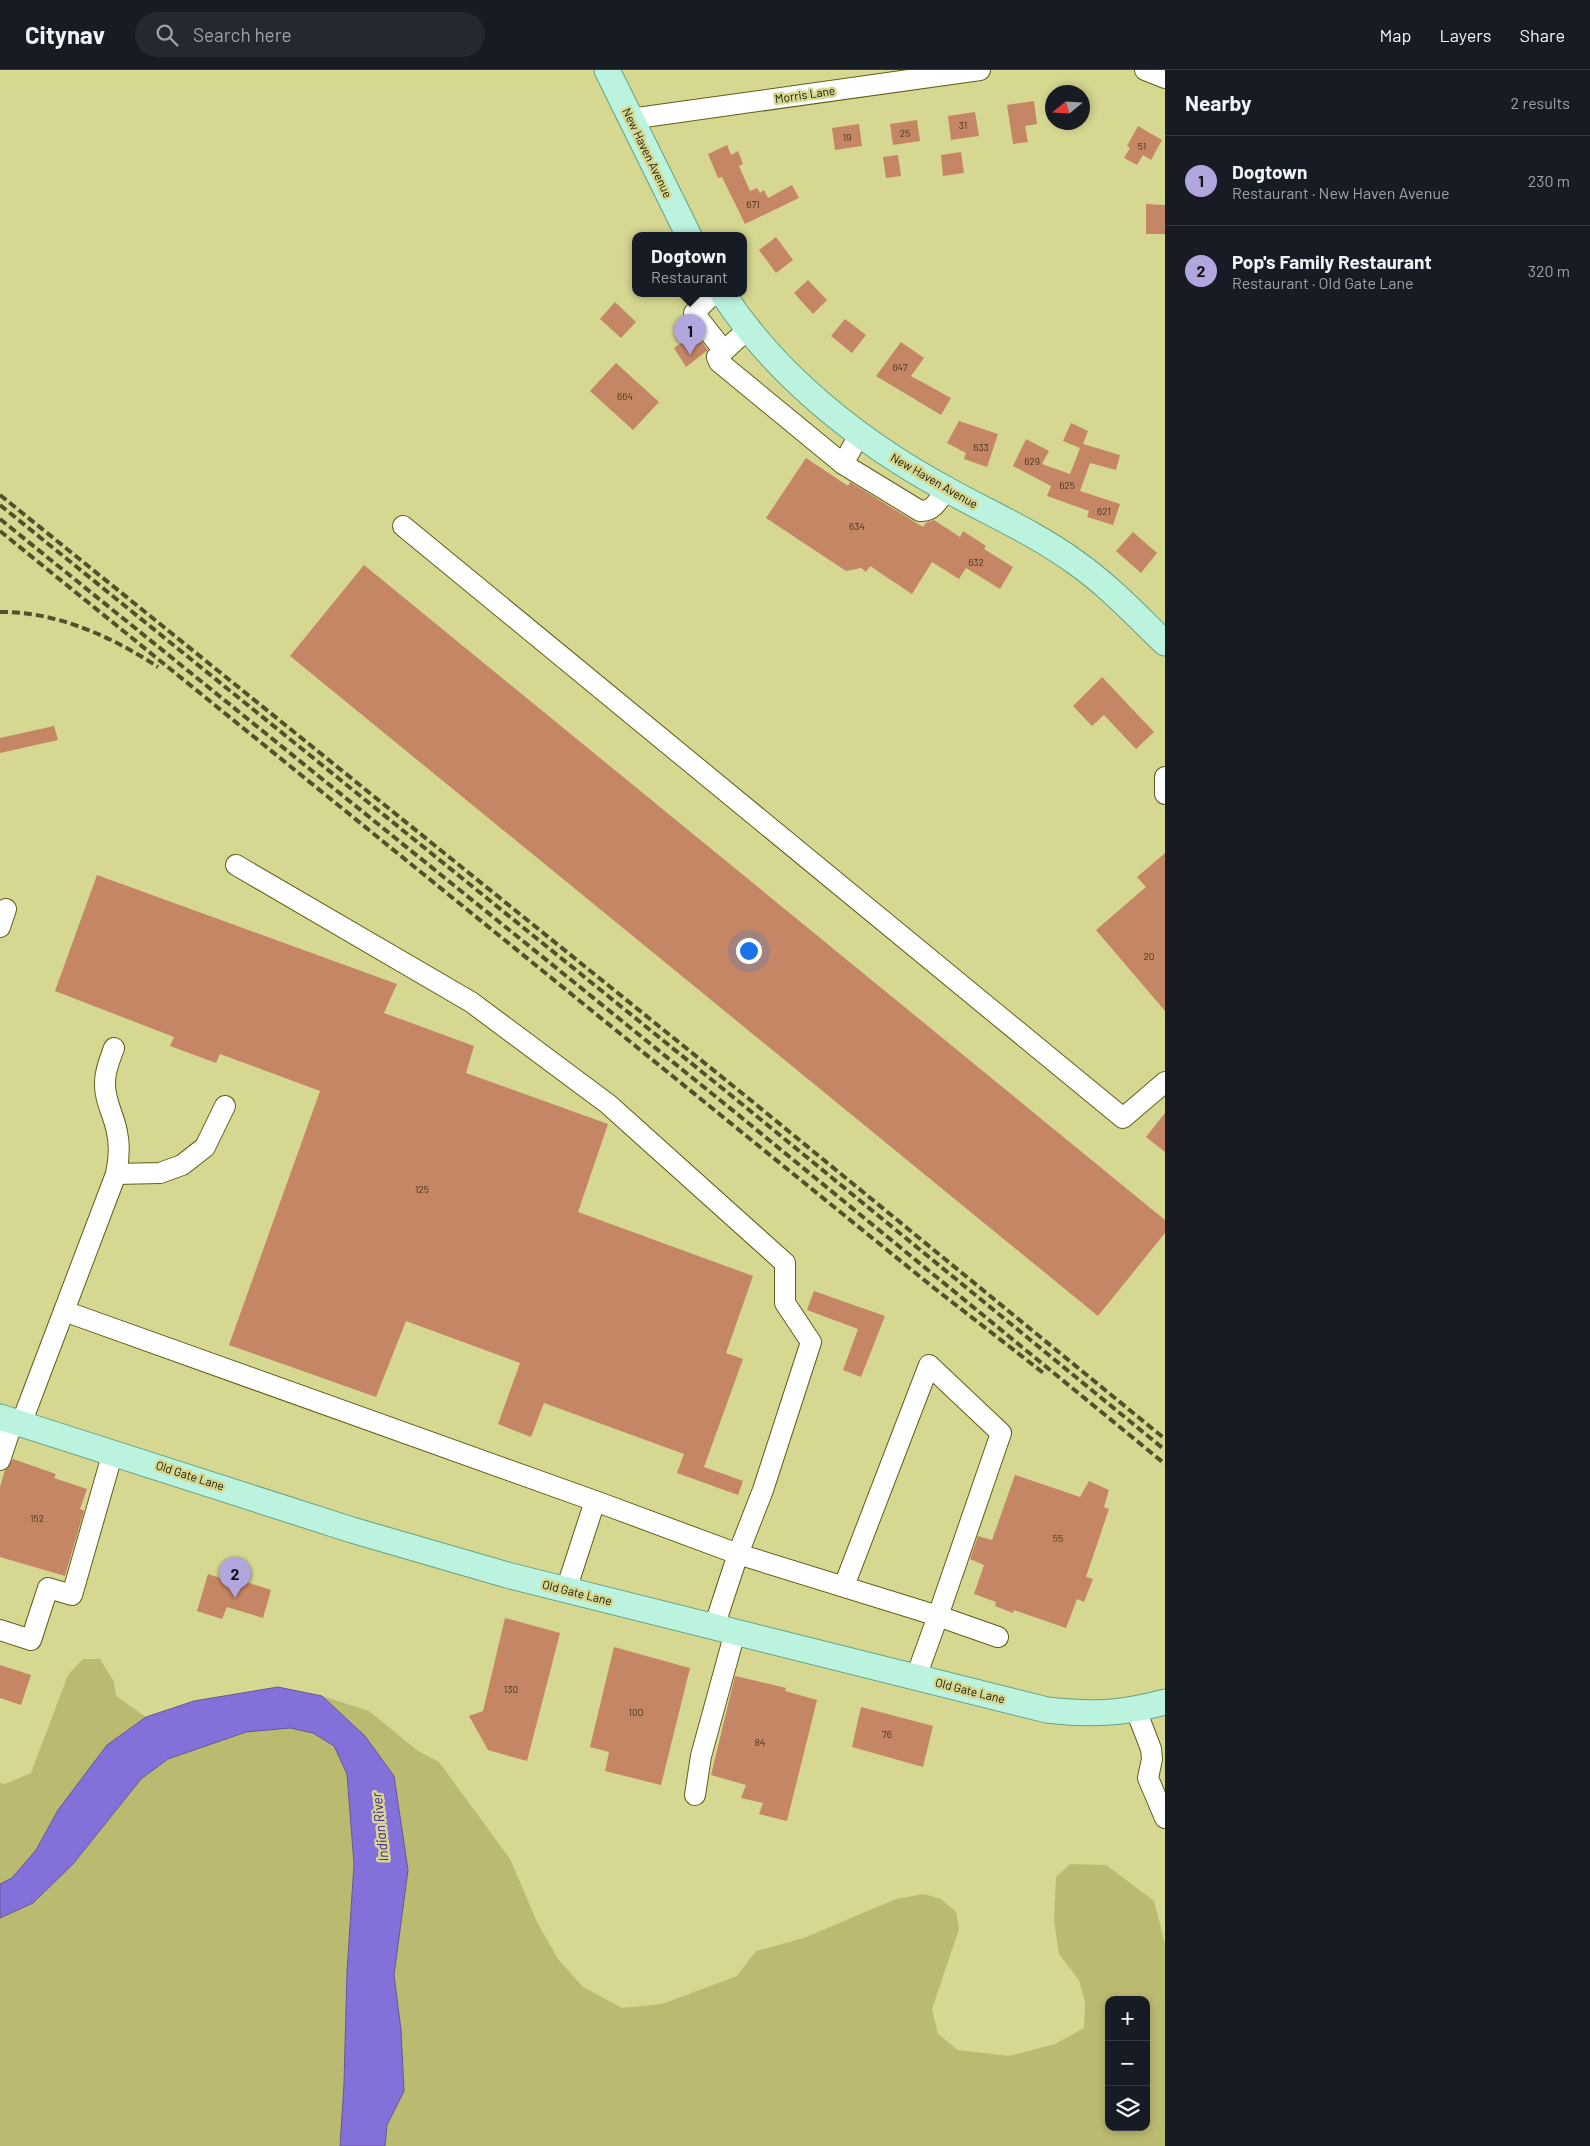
<!DOCTYPE html>
<meta charset="utf-8">
<style>
:root{--surface:#171b24;--page:#242831;--text:#f1f3f6;--muted:#9ea1a6;--line:#363941;--accent:#b1a6de}
body{margin:0;font-family:Barlow,sans-serif;background:var(--page);color:var(--text)}
.controls{position:absolute;right:15px;bottom:15px;display:grid;overflow:hidden;border-radius:10px;box-shadow:0 2px 8px #0003}
.controls button{width:45px;height:45px;display:grid;place-items:center;padding:0;border:0;border-bottom:1px solid var(--line);background:var(--surface);color:var(--text);font:25px sans-serif}
.compass{position:absolute;left:1045px;top:15px;width:45px;height:45px;border-radius:50%;background:var(--surface);box-shadow:0 2px 8px #0003;rotate:252deg}
.you{position:absolute;left:748px;top:880px;width:18px;height:18px;margin:-12px;border:4px solid #fff;border-radius:50%;background:#1a73e8;box-shadow:0 0 0 8px #1a73e833}
.badge{display:grid;place-items:center;width:32px;height:32px;border-radius:50%;background:var(--accent);color:#111;font-size:16px;font-weight:700}
.pin{position:absolute;translate:-50% -41px;filter:drop-shadow(0 1px 2px #0008)}
.pin::after{content:'';position:absolute;top:26px;width:18px;height:15px;background:inherit;clip-path:polygon(0 0,100% 0,50% 100%)}
.popup{position:absolute;left:632px;top:162px;width:115px;height:65px;box-sizing:border-box;display:grid;place-content:center;border-radius:10px;background:var(--surface);filter:drop-shadow(0 1px 4px #0005);font-size:16px;white-space:nowrap;color:var(--muted)}
.popup b{font-size:19px;color:var(--text)}
.popup::after{content:'';position:absolute;left:50%;top:100%;margin-left:-10px;border:10px solid transparent;border-top-color:var(--surface)}
.list{margin:0;padding:0;list-style:none}
h2{display:flex;justify-content:space-between;align-items:center;height:65px;margin:0;padding:0 20px;font-size:21px}
h2 small{font-size:16px;font-weight:400;color:var(--muted)}
.list li{display:grid;grid-template-columns:32px 1fr auto;gap:15px;align-items:center;box-sizing:border-box;height:90px;padding:0 20px;border-top:1px solid var(--line)}
.list b{display:block;font-size:19px;white-space:nowrap}
.list p{margin:0;font-size:16px;white-space:nowrap;color:var(--muted)}
.list em{font-size:16px;font-style:normal;color:var(--muted)}
.icon{flex:none;width:28px;height:28px;fill:none;stroke:currentColor;stroke-width:2;stroke-linecap:round;stroke-linejoin:round}
.map{position:relative;flex:none;width:1165px;height:2076px;overflow:hidden}
header{display:flex;align-items:center;gap:30px;box-sizing:border-box;height:70px;padding:0 25px;background:var(--surface);border-bottom:1px solid var(--line)}
header strong{font-size:24px}
nav{display:flex;gap:28px;margin-inline-start:auto;font-size:18px}
.search{width:350px;height:45px;background:var(--page);display:flex;align-items:center;gap:12px;box-sizing:border-box;padding:0 18px;border-radius:28px;color:var(--muted);font-size:19px}
main{display:flex}
aside{flex:1;background:var(--surface)}
.map>svg:first-child{display:block}
</style>
<header>
<strong>Citynav</strong>
<div class="search"><svg class="icon" aria-label="search" viewBox="0 0 24 24"><circle cx="10" cy="10" r="6"/><path d="M15 15l6 6"/></svg>Search here</div>
<nav><a>Map</a><a>Layers</a><a>Share</a></nav>
</header>
<main>
<div class="map">
<svg width="1165" height="2076" viewBox="0 0 1165 2076">
<rect width="100%" height="100%" fill="#d6d791"/>
<!-- green -->
<g fill="#baba71" fill-rule="evenodd">
<polygon points="83,1589 100,1589 114,1612 116,1626 146,1647 107,1675 58,1740 36,1780 12,1809 0,1814 0,1713 5,1714 31,1703 68,1605"/>
<path d="M322 1626 369 1641 418 1681 439 1692 510 1789 537 1852 558 1889 583 1917 622 1938 662 1934 737 1906 756 1881 804 1868 896 1829 924 1824 941 1829 956 1842 959 1859 932 1939 938 1964 958 1980 1009 1986 1055 1974 1084 1958 1085 1932 1079 1910 1059 1884 1054 1851 1056 1807 1070 1794 1106 1795 1154 1831 1165 1874V2076H385L387 2055 404 2020 401 1960 394 1905 408 1800 394 1706 365 1666ZM1109 1930H1146V2057H1109Z"/>
<polygon points="290,1658 313,1663 334,1676 347,1704 354,1794 347,1902 344,2014 340,2076 0,2076 0,1848 33,1833 73,1794 141,1709 168,1689 246,1662"/>
</g>
<!-- water -->
<polygon fill="#8371d9" stroke="#645798" points="278,1617 322,1626 365,1666 394,1706 408,1800 394,1905 401,1960 404,2021 387,2055 385,2076 340,2076 344,2014 347,1902 354,1794 347,1704 334,1676 313,1663 290,1658 246,1662 168,1689 141,1709 73,1794 33,1833 0,1848 0,1814 12,1808 36,1780 58,1740 107,1675 146,1647 194,1631"/>
<!-- building -->
<g fill="#c58665">
<polygon points="1034,31 1037,54 1025,56 1028,72 1013,74 1007,35"/>
<polygon points="975,42 979,66 951,70 948,46"/>
<polygon points="917,50 920,71 893,75 890,54"/>
<polygon points="859,54 862,76 835,80 832,58"/>
<polygon points="1138,56 1162,70 1151,90 1143,85 1137,95 1124,88 1130,78 1127,76"/>
<polygon points="727,75 731,85 738,81 743,94 739,96 750,121 757,118 760,123 764,120 768,128 792,115 799,128 745,154 722,107 718,108 708,84"/>
<polygon points="961,82 964,103 943,106 941,85"/>
<polygon points="898,85 901,106 886,108 883,87"/>
<polygon points="1146,134 1165,135 1165,164 1146,164"/>
<polygon points="776,167 793,190 776,203 759,180"/>
<polygon points="808,210 827,230 813,244 794,223"/>
<polygon points="615,232 636,252 621,268 600,249"/>
<polygon points="845,249 866,265 852,283 831,266"/>
<polygon points="695,263 708,280 686,297 674,278"/>
<polygon points="901,272 924,288 911,306 951,328 941,345 876,306"/>
<polygon points="616,293 659,332 633,360 590,321"/>
<polygon points="959,351 998,364 987,397 964,389 966,383 947,373"/>
<polygon points="1071,353 1088,361 1083,374 1120,385 1116,400 1090,393 1080,421 1120,434 1113,455 1087,447 1089,441 1047,426 1051,416 1013,396 1026,369 1049,381 1042,394 1070,404 1080,378 1063,371"/>
<polygon points="806,388 848,416 850,412 923,457 926,453 934,450 960,467 963,461 986,476 984,479 1013,497 1000,519 966,498 959,509 932,492 912,524 870,496 866,502 861,498 846,501 766,448"/>
<polygon points="1133,462 1157,483 1141,503 1116,481"/>
<polygon points="364,495 1165,1150 1165,1163 1098,1246 290,586"/>
<polygon points="1102,607 1154,662 1136,679 1104,645 1092,656 1073,636"/>
<polygon points="54,656 58,670 0,683 0,668"/>
<polygon points="1165,783 1165,941 1096,860 1146,817 1137,807"/>
<polygon points="97,805 397,914 384,943 474,976 466,1003 608,1054 578,1142 753,1206 726,1283 743,1289 704,1397 743,1411 738,1425 677,1403 684,1384 544,1333 531,1367 498,1354 520,1293 406,1251 376,1327 229,1275 320,1021 220,984 216,993 170,976 174,967 55,921"/>
<polygon points="1165,1043 1165,1082 1146,1067"/>
<polygon points="814,1221 885,1246 861,1307 843,1300 858,1259 807,1240"/>
<polygon points="13,1389 56,1404 54,1408 87,1419 80,1439 84,1441 65,1506 0,1487 0,1417 5,1400"/>
<polygon points="1015,1405 1080,1427 1089,1411 1109,1420 1104,1437 1109,1439 1086,1507 1093,1509 1084,1532 1077,1529 1066,1558 1014,1540 1013,1543 995,1536 996,1532 974,1524 984,1495 970,1489 978,1466 992,1470"/>
<polygon points="208,1504 239,1514 240,1510 271,1520 263,1548 227,1537 222,1549 197,1541"/>
<polygon points="505,1548 560,1563 527,1691 488,1680 469,1646 483,1641"/>
<polygon points="614,1577 690,1598 661,1715 605,1701 609,1682 590,1677"/>
<polygon points="0,1595 31,1605 21,1635 0,1628"/>
<polygon points="735,1606 786,1618 785,1621 817,1630 787,1751 759,1744 763,1733 741,1728 746,1715 711,1705"/>
<polygon points="861,1637 933,1656 923,1697 852,1677"/>
</g>
<g fill="none" stroke-linecap="round" stroke-linejoin="round">
<defs>
<g id="minor">
<polyline points="1145,0 1165,8"/>
<polyline points="630,49 980,0"/>
<polyline points="713,224 694,243 724,281 748,259"/>
<path d="M724 281 717 287 719 292 843 394 920 441C934 442 939 429 946 419"/>
<polyline points="843,394 859,365"/>
<polyline points="403,456 1123,1048 1165,1012"/>
<polyline points="1165,707 1165,724"/>
<polyline points="236,795 471,932 608,1034 785,1193 785,1233 811,1272 763,1420 738,1484 938,1546 916,1607"/>
<polyline points="0,857 6,839"/>
<polyline points="116,1104 160,1103 182,1095 205,1077 225,1036"/>
<polyline points="64,1241 595,1431 566,1520"/>
<path d="M21 1354 116 1104C119 1090 120 1076 117 1062 114 1045 104 1030 105 1012 105 1000 110 989 114 978"/>
<polyline points="0,1390 13,1351"/>
<polyline points="595,1431 738,1484 714,1557"/>
<polyline points="844,1516 929,1295 1001,1363 938,1546 998,1567"/>
<polyline points="0,1560 31,1570 48,1518 72,1525 113,1382"/>
<polyline points="1136,1640 1151,1679 1152,1689 1148,1708 1165,1748"/>
<polyline points="695,1725 701,1686 735,1562"/>
</g>
<g id="major">
<polyline points="607,0 689,166"/>
<path d="M723 224C776 306 861 373 946 419 989 443 1035 463 1075 492 1108 515 1136 545 1165 573"/>
<path d="M0 1347 352 1460 507 1505 1047 1640C1092 1645 1120 1644 1165 1632"/>
</g>
</defs>
<!-- minor casing -->
<use href="#minor" stroke="#605f18" stroke-width="22"/>
<!-- major casing -->
<use href="#major" stroke="#65a283" stroke-width="27"/>
<!-- minor -->
<use href="#minor" stroke="#fff" stroke-width="20"/>
<!-- major -->
<use href="#major" stroke="#bbf3df" stroke-width="25"/>
<!-- rail -->
<g stroke="#52512b" stroke-width="4" stroke-dasharray="8 4" stroke-linecap="butt">
<polyline points="0,425 748,1028 1165,1369"/>
<polyline points="0,435 743,1035 1165,1380"/>
<polyline points="0,449 736,1043 1165,1394"/>
<polyline points="0,461 934,1218 1046,1305"/>
<path d="M0 542C55 541 113 567 158 597"/>
</g>
</g>
<g text-anchor="middle" stroke-width="5" stroke-linejoin="round" paint-order="stroke">
<!-- number labels -->
<g font-size="10" fill="#453419">
<text x="963" y="59">31</text>
<text x="905" y="67">25</text>
<text x="847" y="71">19</text>
<text x="1142" y="80">51</text>
<text x="753" y="138">671</text>
<text x="900" y="301">647</text>
<text x="625" y="330">664</text>
<text x="981" y="381">633</text>
<text x="1032" y="395">629</text>
<text x="1067" y="419">625</text>
<text x="1104" y="445">621</text>
<text x="857" y="460">634</text>
<text x="976" y="496">632</text>
<text x="1149" y="890">20</text>
<text x="422" y="1123">125</text>
<text x="37" y="1452">152</text>
<text x="1058" y="1472">55</text>
<text x="511" y="1623">130</text>
<text x="636" y="1646">100</text>
<text x="887" y="1668">76</text>
<text x="760" y="1676">84</text>
</g>
<!-- street labels -->
<g font-size="12" fill="#1a1900" stroke="#d6d791">
<text transform="translate(805 25) rotate(-8)" y="4">Morris Lane</text>
<text transform="translate(647 83) rotate(64)" y="4">New Haven Avenue</text>
<text transform="translate(934 411) rotate(30)" y="4">New Haven Avenue</text>
<text transform="translate(190 1406) rotate(18)" y="4">Old Gate Lane</text>
<text transform="translate(577 1523) rotate(14)" y="4">Old Gate Lane</text>
<text transform="translate(970 1621) rotate(14)" y="4">Old Gate Lane</text>
</g>
<!-- water labels -->
<g font-size="14" font-style="italic" fill="#411694" stroke="#d6d791">
<text transform="translate(380 1757) rotate(-96)" y="5">Indian River</text>
</g>
</g>
</svg>
<div class="controls">
<button>+</button>
<button>−</button>
<button><svg class="icon" aria-label="layers" viewBox="0 0 24 24"><path d="M12 4l9 5-9 5-9-5zM3 14l9 5 9-5"/></svg></button>
</div>
<svg class="compass" viewBox="-18 -18 36 36"><path d="M0-13l5 13h-10z" fill="#e53935"/><path d="M0 13l5-13h-10z" fill="#9ea1a6"/></svg>
<div class="you"></div>
<div class="pin badge" style="left:690px;top:285px">1</div>
<div class="popup"><b>Dogtown</b>Restaurant</div>
<div class="pin badge" style="left:235px;top:1528px">2</div>
</div>
<aside>
<h2>Nearby<small>2 results</small></h2>
<ul class="list">
<li><span class="badge">1</span><div><b>Dogtown</b><p>Restaurant · New Haven Avenue</p></div><em>230 m</em></li>
<li><span class="badge">2</span><div><b>Pop's Family Restaurant</b><p>Restaurant · Old Gate Lane</p></div><em>320 m</em></li>
</ul>
</aside>
</main>
